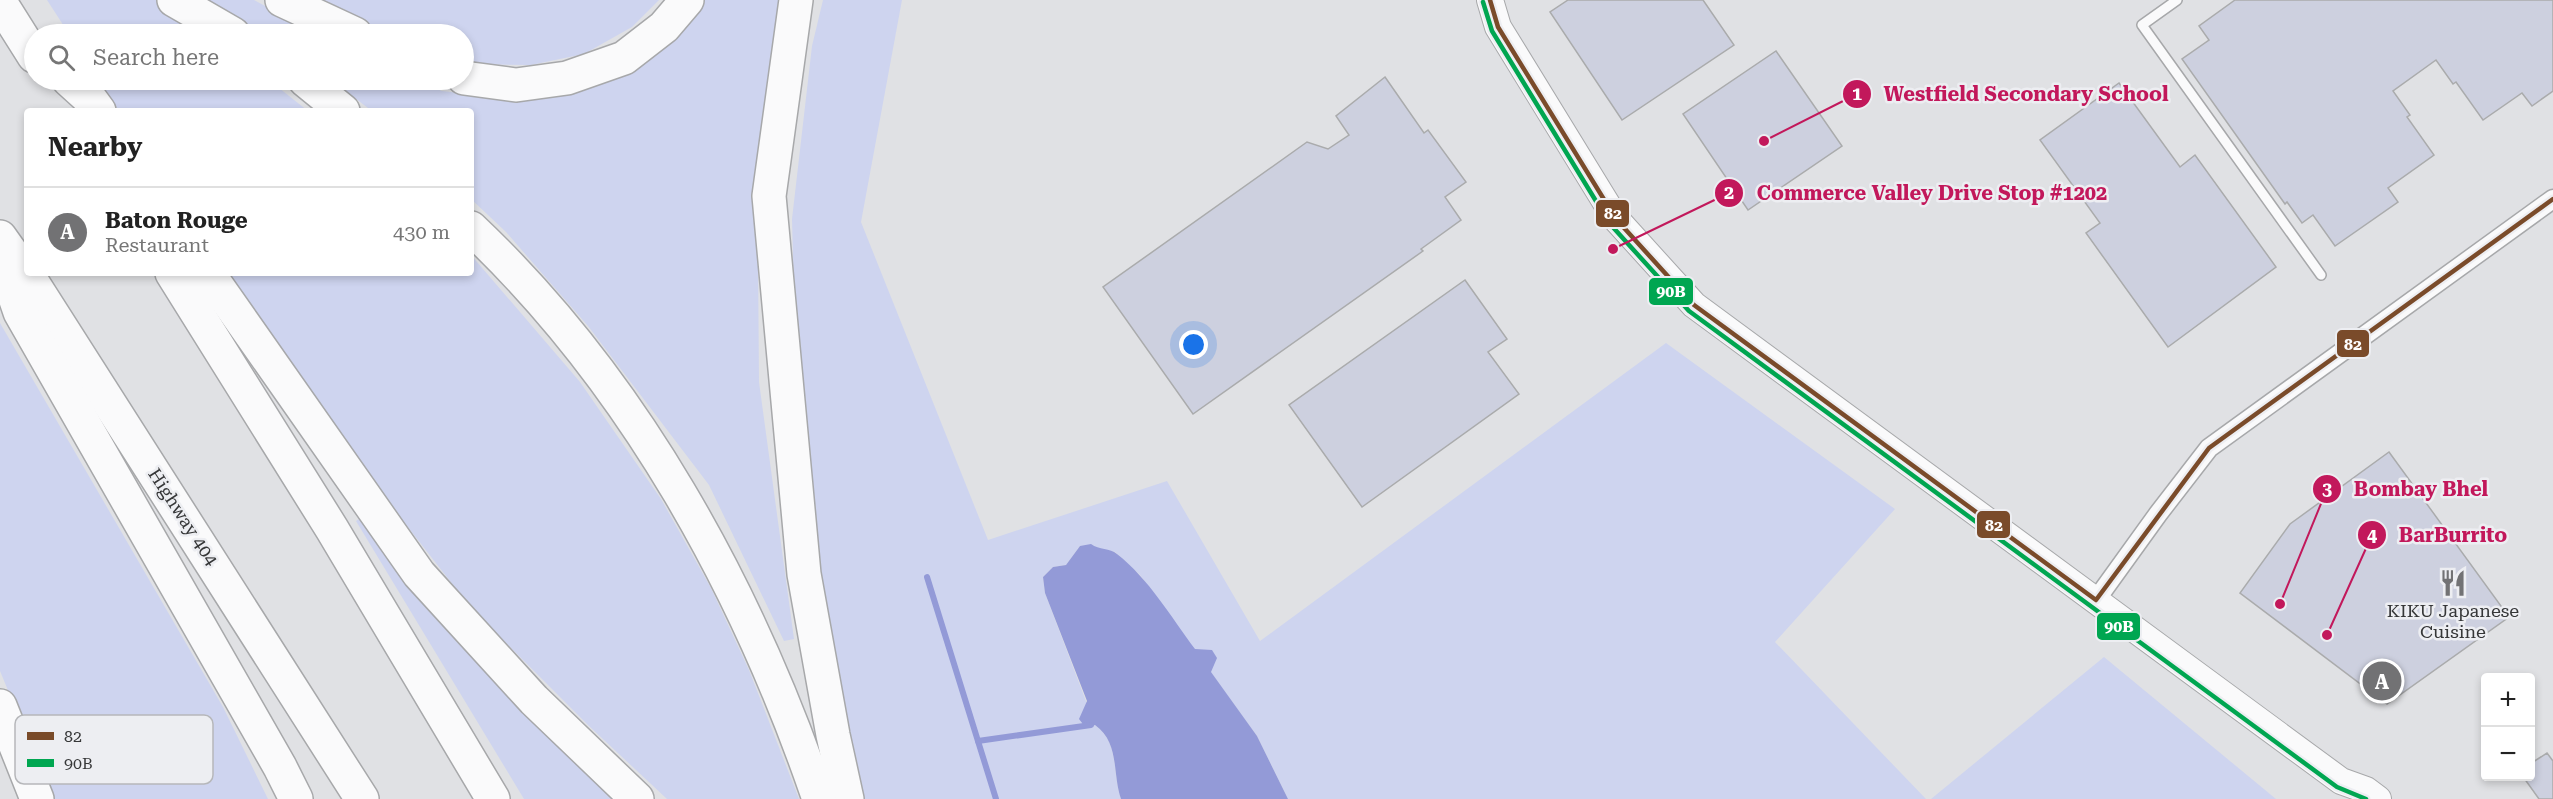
<!DOCTYPE html>
<meta charset="utf-8">
<style>
:root{--surface:#fff;--page:#f6f6f6;--text:#222;--muted:#767676;--line:#e0e0e0;--accent:#727274}
body{margin:0;font-family:"Roboto Serif",serif;background:var(--page);color:var(--text)}
.controls{position:absolute;right:18px;bottom:18px;display:grid;overflow:hidden;border-radius:6px;box-shadow:0 3px 9px #0003}
.controls button{width:54px;height:54px;display:grid;place-items:center;padding:0;border:0;border-bottom:2px solid var(--line);background:var(--surface);color:var(--text);font:30px sans-serif}
.you{position:absolute;left:1194px;top:345px;width:21px;height:21px;margin:-15px;border:4px solid #fff;border-radius:50%;background:#1a73e8;box-shadow:0 0 0 9px #1a73e833}
.badge{display:grid;place-items:center;width:39px;height:39px;border-radius:50%;background:var(--accent);color:#fff;font-size:20px;font-weight:700}
.pin{position:absolute;translate:-50% -50%;border:3px solid #fff;box-shadow:0 2px 6px #0006}
.list{margin:0;padding:0;list-style:none}
h2{display:flex;justify-content:space-between;align-items:center;height:78px;margin:0;padding:0 24px;font-size:26px}
h2 small{font-size:20px;font-weight:400;color:var(--muted)}
.list li{display:grid;grid-template-columns:39px 1fr auto;gap:18px;align-items:center;box-sizing:border-box;height:90px;padding:0 24px;border-top:2px solid var(--line)}
.list b{display:block;font-size:22px;white-space:nowrap}
.list p{margin:0;font-size:20px;white-space:nowrap;color:var(--muted)}
.list em{font-size:20px;font-style:normal;color:var(--muted)}
.icon{flex:none;width:33px;height:33px;fill:none;stroke:currentColor;stroke-width:2;stroke-linecap:round;stroke-linejoin:round}
.map{position:relative;flex:none;width:2553px;height:799px;overflow:hidden}
.search{position:absolute;background:var(--surface);box-shadow:0 3px 9px #0003;left:24px;top:24px;width:450px;height:66px;display:flex;align-items:center;gap:15px;box-sizing:border-box;padding:0 21px;border-radius:33px;color:var(--muted);font-size:22px}
.panel{position:absolute;background:var(--surface);box-shadow:0 3px 9px #0003;left:24px;top:108px;width:450px;height:168px;border-radius:6px}
.map>svg:first-child{display:block}
</style>
<div class="map">
<svg width="2553" height="799" viewBox="0 0 2553 799">
<rect width="100%" height="100%" fill="#e0e1e4"/>
<!-- green -->
<g fill="#ced4ef">
<polygon points="47,0 254,0 317,34 69,34"/>
<polygon points="322,0 659,0 632,27 584,54 531,65 465,64 464,34 387,34"/>
<polygon points="702,0 788,0 758,256 759,382 794,639 784,641 709,485 588,326 506,232 471,199 471,111 372,111 331,80 414,80 442,91 515,99 566,95 622,73"/>
<path d="M823 0H902L861 222 988 540 1167 481 1260 641 1666 343 1895 509 1775 642 1926 799H1288L1257 736 1140 575 1115 552 1080 546 1066 565 1053 567 1043 577 1045 593 1095 725C1120 743 1112 773 1121 799H861L828 630 797 405 792 219 812 46Z"/>
<polygon points="98,80 289,80 279,88 308,111 119,111"/>
<polygon points="471,255 580,382 661,499 711,588 749,670 799,799 667,799 589,726 471,608 389,503 229,273 471,273"/>
<polygon points="0,323 223,707 268,799 53,799 0,671"/>
<polygon points="367,514 614,799 524,799 356,521"/>
<polygon points="2104,657 2276,799 1931,799"/>
</g>
<!-- water -->
<path fill="#939ad7" d="M1091 544C1099 550 1110 548 1117 554 1149 579 1171 617 1195 649L1212 650 1217 658 1211 672 1257 736 1288 799H1121C1112 773 1120 743 1095 725L1086 728 1079 719 1087 701 1045 593 1043 577 1053 567 1066 565 1080 546Z"/>
<g fill="none" stroke-linecap="round" stroke-linejoin="round">
<!-- stream -->
<g stroke="#939ad7" stroke-width="6">
<polyline points="927,577 996,799"/>
<polyline points="978,741 1091,725"/>
</g>
</g>
<!-- building -->
<g fill="#cdd0df" stroke="#aaabac" stroke-width="1.5">
<polygon points="1568,0 1703,0 1734,45 1622,120 1550,12"/>
<polygon points="2235,0 2553,0 2553,91 2532,106 2522,93 2483,120 2456,82 2453,84 2436,60 2393,91 2410,115 2407,117 2434,155 2388,188 2398,202 2335,246 2313,215 2302,223 2287,202 2285,204 2182,59 2209,40 2199,26"/>
<polygon points="1776,51 1842,146 1748,210 1683,114"/>
<polygon points="1385,77 1424,133 1428,130 1466,182 1445,197 1461,220 1421,249 1423,251 1193,414 1103,287 1307,142 1328,149 1349,135 1336,116"/>
<polygon points="2119,83 2180,167 2195,155 2276,267 2168,347 2086,233 2100,223 2040,140"/>
<polygon points="1465,280 1507,339 1488,352 1519,394 1362,507 1289,405"/>
<polygon points="2389,452 2509,617 2387,704 2240,593 2290,524"/>
<polygon points="2547,753 2553,761 2553,799 2539,799 2524,778 2530,777 2530,764"/>
</g>
<g fill="none" stroke-linecap="round" stroke-linejoin="round">
<defs>
<polyline id="lane" points="2177,0 2142,25 2321,275"/>
<polyline id="street" points="2096,600 2158,514 2209,448 2553,199"/>
<polyline id="secondary" points="1490,0 1498,27 1616,219 1694,305 2341,781 2366,790 2378,799"/>
<g id="highway">
<polyline points="174,0 233,34"/>
<polyline points="282,0 355,34"/>
<polyline points="796,0 769,196 804,574 833,735 847,799"/>
<polyline points="0,2 34,56"/>
<polyline points="464,78 516,85 567,78 624,58 664,27 687,0"/>
<polyline points="69,80 91,100 99,111"/>
<polyline points="305,80 343,111"/>
<path d="M471 228C634 382 747 588 819 799"/>
<polyline points="0,237 32,282 362,799"/>
<polyline points="2,259 20,312 280,767 296,799"/>
<polyline points="172,273 332,529 493,799"/>
<polyline points="208,273 419,574 534,700 637,799"/>
<polyline points="0,706 37,799"/>
</g>
</defs>
<!-- lane casing -->
<use href="#lane" stroke="#a7a8aa" stroke-width="12"/>
<!-- street casing -->
<use href="#street" stroke="#a7a8aa" stroke-width="21"/>
<!-- secondary casing -->
<use href="#secondary" stroke="#a7a8aa" stroke-width="28"/>
<!-- highway casing -->
<use href="#highway" stroke="#a7a8aa" stroke-width="36"/>
<!-- lane -->
<use href="#lane" stroke="#fafafb" stroke-width="9"/>
<!-- street -->
<use href="#street" stroke="#fafafb" stroke-width="18"/>
<!-- secondary -->
<use href="#secondary" stroke="#fafafb" stroke-width="26"/>
<!-- highway -->
<use href="#highway" stroke="#fafafb" stroke-width="33"/>
<defs>
<polyline id="bus-1" points="1490,0 1498,27 1616,219 1694,305 2096,600 2209,448 2553,199"/>
<polyline id="bus-2" points="1483,2 1492,31 1610,224 1689,311 2337,787 2366,799"/>
</defs>
<!-- bus-1 casing -->
<use href="#bus-1" stroke="#edeef2" stroke-width="9"/>
<!-- bus-2 casing -->
<use href="#bus-2" stroke="#edeef2" stroke-width="9"/>
<!-- bus-1 -->
<use href="#bus-1" stroke="#7a4b2a" stroke-width="4.5"/>
<!-- bus-2 -->
<use href="#bus-2" stroke="#00a651" stroke-width="4.5"/>
</g>
<!-- icons -->
<defs>
<symbol id="restaurant-bare" viewBox="-9 -9 18 18"><path d="M-5-6h1v4h1v-4h1v4h1v-4h1v5L-1.5 .5V6h-2V.5L-5-1ZM5-6V6H3V1.5H1.5Q1.5-4 5-6Z" fill="#727274" stroke="#edeef2" stroke-width="2.5" paint-order="stroke"/></symbol>
</defs>
<g fill-rule="evenodd">
<use href="#restaurant-bare" x="2434" y="564" width="38" height="38"/>
</g>
<g text-anchor="middle" stroke-width="5" stroke-linejoin="round" paint-order="stroke">
<!-- street labels -->
<g font-size="18" fill="#363738" stroke="#edeef2">
<text transform="translate(183 517) rotate(57)" y="6">Highway 404</text>
</g>
<!-- poi labels -->
<g font-size="18" fill="#363738" stroke="#edeef2">
<text x="2453" y="617">KIKU Japanese<tspan x="2453" dy="21">Cuisine</tspan></text>
</g>
</g>
<!-- legend -->
<rect x="15" y="715" width="198" height="69" rx="9" fill="#edeef2" stroke="#b6b7ba" stroke-width="1.5"/>
<rect x="27" y="732" width="27" height="8" fill="#7a4b2a"/>
<rect x="27" y="759" width="27" height="8" fill="#00a651"/>
<g font-size="16" fill="#363738">
<text x="64" y="742">82</text>
<text x="64" y="769">90B</text>
</g>
<!-- callouts -->
<path fill="none" stroke="#c2185b" stroke-width="2" d="M1764 141L1857 94M1613 249L1729 193M2280 604L2327 489M2327 635L2372 535"/>
<g fill="#c2185b" stroke="#edeef2" stroke-width="2">
<circle cx="1764" cy="141" r="6"/>
<circle cx="1613" cy="249" r="6"/>
<circle cx="2280" cy="604" r="6"/>
<circle cx="2327" cy="635" r="6"/>
<circle cx="1857" cy="94" r="15"/>
<circle cx="1729" cy="193" r="15"/>
<circle cx="2327" cy="489" r="15"/>
<circle cx="2372" cy="535" r="15"/>
</g>
<g font-size="18" text-anchor="middle" font-weight="bold" fill="#fff">
<text x="1857" y="100">1</text>
<text x="1729" y="199">2</text>
<text x="2327" y="495">3</text>
<text x="2372" y="542">4</text>
</g>
<g font-size="20" text-anchor="middle" font-weight="bold" fill="#c2185b" stroke="#edeef2" stroke-width="5" stroke-linejoin="round" paint-order="stroke">
<text x="2026" y="101">Westfield Secondary School</text>
<text x="1932" y="200">Commerce Valley Drive Stop #1202</text>
<text x="2421" y="496">Bombay Bhel</text>
<text x="2453" y="542">BarBurrito</text>
</g>
<g stroke="#edeef2" stroke-width="2">
<rect x="1595" y="199" width="35" height="29" rx="6" fill="#7a4b2a"/>
<rect x="1648" y="277" width="46" height="29" rx="6" fill="#00a651"/>
<rect x="2336" y="329" width="34" height="29" rx="6" fill="#7a4b2a"/>
<rect x="1976" y="510" width="35" height="29" rx="6" fill="#7a4b2a"/>
<rect x="2096" y="612" width="45" height="29" rx="6" fill="#00a651"/>
</g>
<g font-size="16" text-anchor="middle" font-weight="bold" fill="#fff">
<text x="1613" y="219">82</text>
<text x="1671" y="297">90B</text>
<text x="2353" y="350">82</text>
<text x="1994" y="531">82</text>
<text x="2119" y="632">90B</text>
</g>
</svg>
<div class="controls">
<button>+</button>
<button>−</button>
</div>
<div class="you"></div>
<div class="pin badge" style="left:2382px;top:681px">A</div>
<div class="search"><svg class="icon" aria-label="search" viewBox="0 0 24 24"><circle cx="10" cy="10" r="6"/><path d="M15 15l6 6"/></svg>Search here</div>
<section class="panel">
<h2>Nearby<small></small></h2>
<ul class="list">
<li><span class="badge">A</span><div><b>Baton Rouge</b><p>Restaurant</p></div><em>430 m</em></li>
</ul>
</section>
</div>
